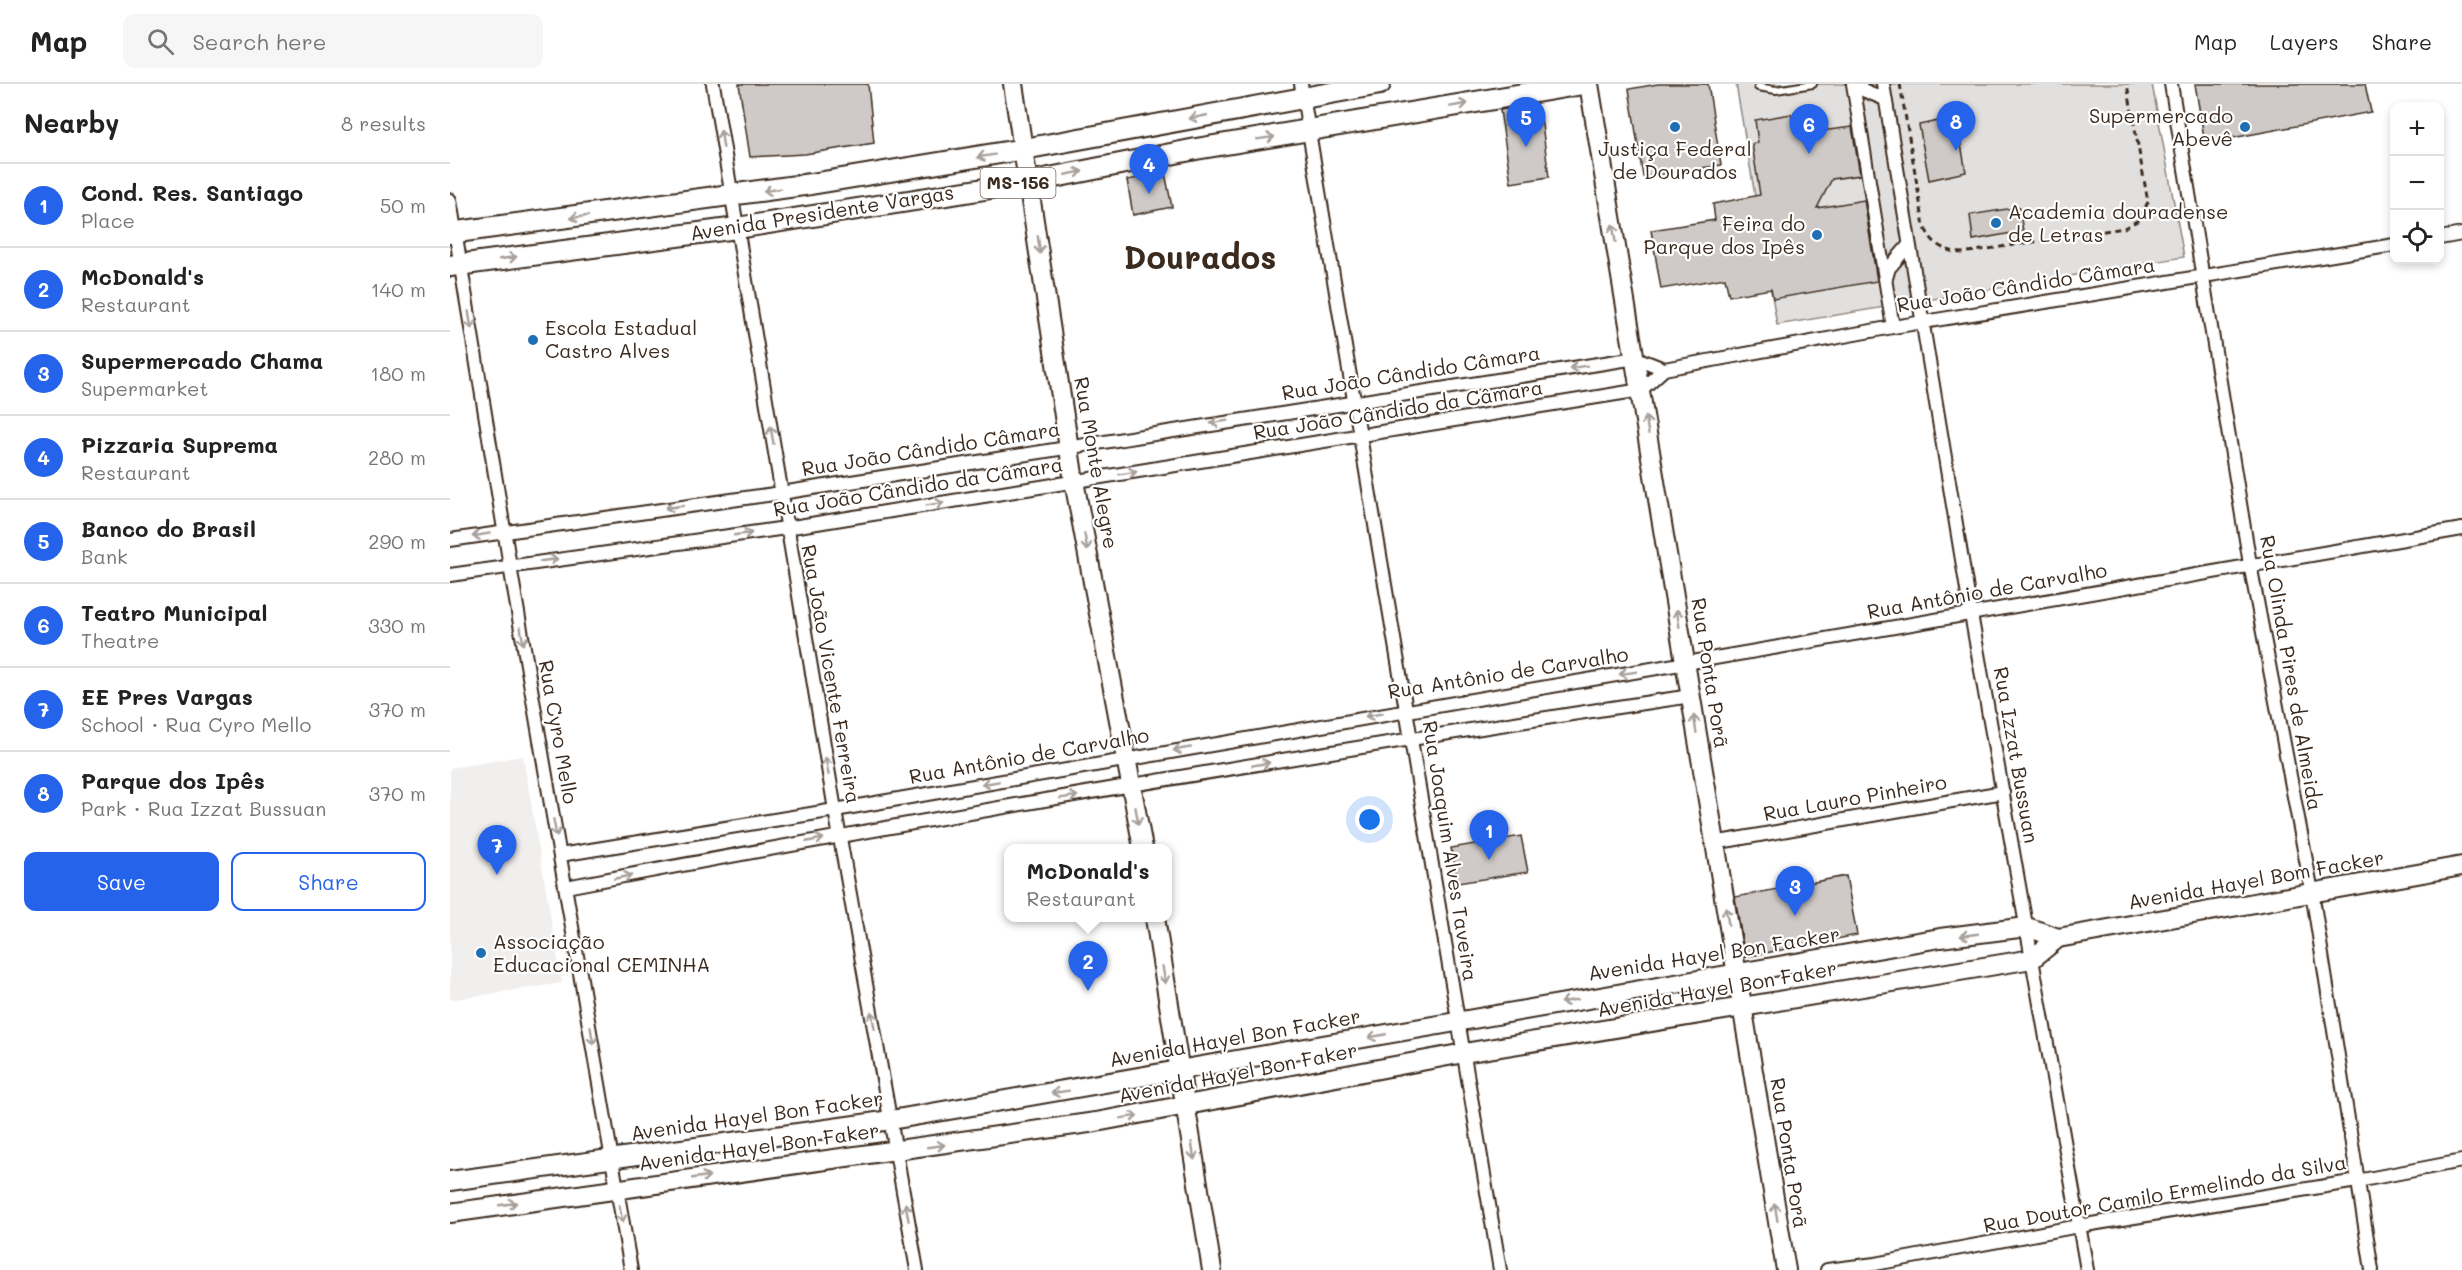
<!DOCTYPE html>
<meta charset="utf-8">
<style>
:root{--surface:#fff;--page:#f6f6f6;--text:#222;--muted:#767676;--line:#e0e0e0;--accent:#2563eb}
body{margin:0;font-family:Mali,sans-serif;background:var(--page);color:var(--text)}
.controls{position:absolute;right:18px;top:18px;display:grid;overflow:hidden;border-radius:12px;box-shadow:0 3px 9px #0003}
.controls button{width:54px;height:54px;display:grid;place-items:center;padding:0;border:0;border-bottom:2px solid var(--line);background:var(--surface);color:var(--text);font:30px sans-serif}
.you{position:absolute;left:920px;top:736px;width:21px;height:21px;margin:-15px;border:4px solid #fff;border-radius:50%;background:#1a73e8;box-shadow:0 0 0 9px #1a73e833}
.badge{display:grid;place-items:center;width:39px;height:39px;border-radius:50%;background:var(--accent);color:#fff;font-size:20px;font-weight:700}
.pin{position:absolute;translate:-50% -50px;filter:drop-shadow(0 2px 3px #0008)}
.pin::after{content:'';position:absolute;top:32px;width:21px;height:18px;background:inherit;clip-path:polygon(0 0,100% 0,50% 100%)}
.popup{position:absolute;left:554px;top:760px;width:168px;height:78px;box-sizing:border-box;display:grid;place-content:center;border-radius:12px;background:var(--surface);filter:drop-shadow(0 2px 4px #0005);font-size:20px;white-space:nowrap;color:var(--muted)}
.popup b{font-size:22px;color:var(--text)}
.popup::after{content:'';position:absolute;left:50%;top:100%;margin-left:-12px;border:12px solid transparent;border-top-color:var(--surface)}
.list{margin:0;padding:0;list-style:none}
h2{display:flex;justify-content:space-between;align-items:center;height:78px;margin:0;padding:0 24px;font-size:26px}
h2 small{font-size:20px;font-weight:400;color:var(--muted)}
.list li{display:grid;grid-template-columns:39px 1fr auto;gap:18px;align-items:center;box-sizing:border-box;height:84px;padding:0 24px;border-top:2px solid var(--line)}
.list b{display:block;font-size:22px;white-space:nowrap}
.list p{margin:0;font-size:20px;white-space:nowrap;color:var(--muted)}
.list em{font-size:20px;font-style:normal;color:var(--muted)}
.actions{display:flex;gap:12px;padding:18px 24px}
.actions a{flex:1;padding:14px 0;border:2px solid var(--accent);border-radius:12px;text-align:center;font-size:21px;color:var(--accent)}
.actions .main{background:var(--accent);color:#fff}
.icon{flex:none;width:33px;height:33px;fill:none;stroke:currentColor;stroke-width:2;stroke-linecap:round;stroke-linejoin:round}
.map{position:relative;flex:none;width:2012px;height:1186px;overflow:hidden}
header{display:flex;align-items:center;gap:36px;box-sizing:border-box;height:84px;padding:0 30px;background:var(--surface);border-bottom:2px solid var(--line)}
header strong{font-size:28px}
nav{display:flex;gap:33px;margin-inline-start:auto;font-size:21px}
.search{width:420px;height:54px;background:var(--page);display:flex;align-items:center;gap:15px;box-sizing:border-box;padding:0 21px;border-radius:12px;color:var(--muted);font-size:22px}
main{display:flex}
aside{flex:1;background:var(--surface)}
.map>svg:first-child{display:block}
</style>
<header>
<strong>Map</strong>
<div class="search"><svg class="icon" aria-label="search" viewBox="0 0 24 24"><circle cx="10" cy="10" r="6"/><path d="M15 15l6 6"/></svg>Search here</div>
<nav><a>Map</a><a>Layers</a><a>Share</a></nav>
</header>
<main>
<aside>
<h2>Nearby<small>8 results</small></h2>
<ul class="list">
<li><span class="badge">1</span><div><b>Cond. Res. Santiago</b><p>Place</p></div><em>50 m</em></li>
<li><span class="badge">2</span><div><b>McDonald's</b><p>Restaurant</p></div><em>140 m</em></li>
<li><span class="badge">3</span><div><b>Supermercado Chama</b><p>Supermarket</p></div><em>180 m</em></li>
<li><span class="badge">4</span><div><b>Pizzaria Suprema</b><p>Restaurant</p></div><em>280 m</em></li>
<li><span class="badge">5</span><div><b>Banco do Brasil</b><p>Bank</p></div><em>290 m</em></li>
<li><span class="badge">6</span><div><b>Teatro Municipal</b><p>Theatre</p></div><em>330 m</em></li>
<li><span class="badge">7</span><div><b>EE Pres Vargas</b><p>School · Rua Cyro Mello</p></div><em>370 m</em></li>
<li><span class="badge">8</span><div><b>Parque dos Ipês</b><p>Park · Rua Izzat Bussuan</p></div><em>370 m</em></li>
</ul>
<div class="actions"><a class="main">Save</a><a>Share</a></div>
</aside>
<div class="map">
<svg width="2012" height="1186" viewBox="0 0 2012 1186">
<rect width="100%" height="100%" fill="#fff"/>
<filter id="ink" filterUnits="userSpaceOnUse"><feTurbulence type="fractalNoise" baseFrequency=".0167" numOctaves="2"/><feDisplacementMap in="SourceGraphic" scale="12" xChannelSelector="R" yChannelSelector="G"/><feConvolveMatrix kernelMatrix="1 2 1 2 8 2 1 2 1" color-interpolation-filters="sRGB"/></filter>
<g filter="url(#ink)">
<!-- built -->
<polygon fill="#f1efee" points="73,672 112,899 0,916 0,684"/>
<!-- green -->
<polygon fill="#e2e0de" stroke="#8e857e" stroke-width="1.5" points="1286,0 1702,0 1734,173 1327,241"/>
<!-- building -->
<g fill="#cfcac7" stroke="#3b2a1e" stroke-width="1.5">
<polygon points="289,0 418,0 424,59 355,70 300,73"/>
<polygon points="1208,0 1258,0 1271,81 1193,93 1179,5"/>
<polygon points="1745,0 1915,0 1921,28 1755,59"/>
<polygon points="1084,20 1087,33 1091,33 1099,93 1061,99 1050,26"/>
<polygon points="1341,30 1343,39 1358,38 1371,47 1402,43 1410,91 1382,95 1367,124 1414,116 1427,197 1323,215 1321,205 1279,212 1275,194 1211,205 1201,146 1265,136 1263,120 1310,111 1302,60 1308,59 1305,36"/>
<polygon points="1506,33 1516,88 1479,96 1469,41"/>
<polygon points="715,89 722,123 683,131 677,96"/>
<polygon points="1569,123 1573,147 1523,156 1520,131"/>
<polygon points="1071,752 1078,788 1008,799 1001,764"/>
<polygon points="1396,792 1407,851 1295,873 1285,813"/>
</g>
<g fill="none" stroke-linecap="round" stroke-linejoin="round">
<defs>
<polyline id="lane" points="1308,3 1326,6 1363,0"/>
<g id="street">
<polyline points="263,0 385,726 467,1186"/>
<polyline points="851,0 1050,1186"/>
<polyline points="1403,0 1443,243"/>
<polyline points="1408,0 1413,6 1435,15"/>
<polyline points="1433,0 1521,530 1637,1186"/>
<polyline points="1721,0 1800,480 1862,808 1922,1186"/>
<polyline points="0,116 60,482 181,1186"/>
<polyline points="1990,154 2012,150"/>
<polyline points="1436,194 1439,184 1459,161"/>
<polyline points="0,456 331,409 1186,274 1214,285 1443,243 1944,161"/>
<polyline points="0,491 336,444 1191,306 1214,285"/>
<polyline points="1264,759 1553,708"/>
<polyline points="110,771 385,726 2012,445"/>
<path d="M116 803C489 732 865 668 1241 612"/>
<polyline points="1377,1186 1425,1180 1629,1142 1907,1097 2012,1077"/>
</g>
<g id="secondary">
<polyline points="563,0 624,397 693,764"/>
<polyline points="1139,0 1336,1186"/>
<polyline points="705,834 762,1186"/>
<polyline points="0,1097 441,1036 1490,854 1577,843 1608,854"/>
<polyline points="0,1129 646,1038 1014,969 1582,875 1608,854 2012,782"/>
</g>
<g id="primary">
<polyline points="0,149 361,100 574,65 930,0"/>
<polyline points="0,182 287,144 579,98 746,65 1133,0"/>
</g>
</defs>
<!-- lane casing -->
<use href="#lane" stroke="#3b2a1e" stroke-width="10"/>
<!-- street casing -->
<use href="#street" stroke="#3b2a1e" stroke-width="16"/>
<!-- secondary casing -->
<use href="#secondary" stroke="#3b2a1e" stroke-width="22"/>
<!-- primary casing -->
<use href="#primary" stroke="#3b2a1e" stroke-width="24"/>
<!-- path -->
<path stroke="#3b2a1e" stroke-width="3" stroke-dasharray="6 4.5" stroke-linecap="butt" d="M1450 0 1474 142C1482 160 1493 167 1512 169L1674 144 1689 136 1698 118 1677 0"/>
<!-- lane -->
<use href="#lane" stroke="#fff" stroke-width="6"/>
<!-- street -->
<use href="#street" stroke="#fff" stroke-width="12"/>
<!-- secondary -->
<use href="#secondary" stroke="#fff" stroke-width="18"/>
<!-- primary -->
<use href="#primary" stroke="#fff" stroke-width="20"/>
</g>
<!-- one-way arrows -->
<defs><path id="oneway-shaft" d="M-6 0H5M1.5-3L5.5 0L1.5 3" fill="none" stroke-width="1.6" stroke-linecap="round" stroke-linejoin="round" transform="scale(1.5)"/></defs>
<g stroke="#a79f9a">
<use href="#oneway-shaft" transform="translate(1009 21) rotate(-10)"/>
<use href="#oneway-shaft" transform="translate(748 33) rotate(169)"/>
<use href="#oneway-shaft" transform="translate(816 54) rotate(-9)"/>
<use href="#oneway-shaft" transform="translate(272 55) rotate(-99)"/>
<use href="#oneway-shaft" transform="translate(536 72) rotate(171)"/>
<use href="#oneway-shaft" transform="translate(624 89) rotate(-11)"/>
<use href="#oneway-shaft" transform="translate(322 106) rotate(171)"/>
<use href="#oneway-shaft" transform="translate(129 133) rotate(173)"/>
<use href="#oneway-shaft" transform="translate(1164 149) rotate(-100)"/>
<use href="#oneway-shaft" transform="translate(589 161) rotate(82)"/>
<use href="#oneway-shaft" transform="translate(58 174) rotate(-8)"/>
<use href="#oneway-shaft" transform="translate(20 236) rotate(81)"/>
<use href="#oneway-shaft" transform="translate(1128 283) rotate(171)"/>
<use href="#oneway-shaft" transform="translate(769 338) rotate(171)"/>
<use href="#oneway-shaft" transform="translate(1197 341) rotate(-99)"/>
<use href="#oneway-shaft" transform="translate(322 351) rotate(-100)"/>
<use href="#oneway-shaft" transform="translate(678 389) rotate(-9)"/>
<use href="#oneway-shaft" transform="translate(485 420) rotate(-9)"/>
<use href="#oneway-shaft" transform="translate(224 423) rotate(172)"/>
<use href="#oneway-shaft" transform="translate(293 450) rotate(-8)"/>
<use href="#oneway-shaft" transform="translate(31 451) rotate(170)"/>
<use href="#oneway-shaft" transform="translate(636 458) rotate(79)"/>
<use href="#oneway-shaft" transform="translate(99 476) rotate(-8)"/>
<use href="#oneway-shaft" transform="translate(1228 534) rotate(-99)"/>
<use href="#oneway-shaft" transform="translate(72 552) rotate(80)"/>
<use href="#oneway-shaft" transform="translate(1178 589) rotate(171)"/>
<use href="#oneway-shaft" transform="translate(924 631) rotate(170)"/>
<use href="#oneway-shaft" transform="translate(1245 640) rotate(-99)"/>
<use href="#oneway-shaft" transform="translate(732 665) rotate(170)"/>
<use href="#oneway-shaft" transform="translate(811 680) rotate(-10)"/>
<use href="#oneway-shaft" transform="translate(377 682) rotate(-100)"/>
<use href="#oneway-shaft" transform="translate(540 699) rotate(170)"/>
<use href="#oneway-shaft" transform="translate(619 713) rotate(-9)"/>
<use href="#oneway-shaft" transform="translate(687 732) rotate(80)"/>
<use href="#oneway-shaft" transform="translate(105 744) rotate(80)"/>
<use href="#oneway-shaft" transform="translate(365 756) rotate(-11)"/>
<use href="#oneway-shaft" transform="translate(173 793) rotate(-11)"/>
<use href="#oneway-shaft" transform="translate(1277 832) rotate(-100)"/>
<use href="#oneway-shaft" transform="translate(1519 851) rotate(172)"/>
<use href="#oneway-shaft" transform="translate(714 891) rotate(81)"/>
<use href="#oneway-shaft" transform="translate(1119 917) rotate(170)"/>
<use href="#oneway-shaft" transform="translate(423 936) rotate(-100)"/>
<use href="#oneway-shaft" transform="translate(142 952) rotate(80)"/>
<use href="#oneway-shaft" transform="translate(927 952) rotate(169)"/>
<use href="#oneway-shaft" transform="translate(610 1008) rotate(171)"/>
<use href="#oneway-shaft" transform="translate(679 1033) rotate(-9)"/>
<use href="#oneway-shaft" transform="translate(486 1062) rotate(-8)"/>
<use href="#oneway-shaft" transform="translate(743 1067) rotate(81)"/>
<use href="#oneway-shaft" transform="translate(251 1093) rotate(-8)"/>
<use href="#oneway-shaft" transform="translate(58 1120) rotate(-8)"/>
<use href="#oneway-shaft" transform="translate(457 1128) rotate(-100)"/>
<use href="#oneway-shaft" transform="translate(1326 1128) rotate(-99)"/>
<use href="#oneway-shaft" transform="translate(171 1130) rotate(80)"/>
</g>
</g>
<!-- markers -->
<g fill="#1f6fb2" stroke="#fff" stroke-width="2">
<circle cx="1225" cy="43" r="6"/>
<circle cx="1795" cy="43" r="6"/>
<circle cx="1546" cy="139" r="6"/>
<circle cx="1367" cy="151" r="6"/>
<circle cx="83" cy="256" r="6"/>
<circle cx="31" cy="869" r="6"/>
</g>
<g text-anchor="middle" stroke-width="4.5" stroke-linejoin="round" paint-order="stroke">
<!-- shield labels -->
<rect fill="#fff" stroke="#766a62" stroke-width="1.5" x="530.5" y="84" width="75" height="30" rx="4.5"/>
<g font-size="18" font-weight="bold" fill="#3b2a1e">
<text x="568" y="105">MS-156</text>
</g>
<!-- poi labels -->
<g font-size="20" fill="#3b2a1e" stroke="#fff" text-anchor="start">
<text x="1783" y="39" text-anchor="end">Supermercado<tspan x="1783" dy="23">Abevê</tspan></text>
<text x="1225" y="72" text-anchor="middle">Justiça Federal<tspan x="1225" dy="23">de Dourados</tspan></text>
<text x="1558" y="135">Academia douradense<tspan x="1558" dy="23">de Letras</tspan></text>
<text x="1355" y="147" text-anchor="end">Feira do<tspan x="1355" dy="23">Parque dos Ipês</tspan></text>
<text x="95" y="251">Escola Estadual<tspan x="95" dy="23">Castro Alves</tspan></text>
<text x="43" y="865">Associação<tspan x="43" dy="23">Educacional CEMINHA</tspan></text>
</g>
<!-- street labels -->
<g font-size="20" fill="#3b2a1e" stroke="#fff">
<text transform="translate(372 129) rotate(-9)" y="7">Avenida Presidente Vargas</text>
<text transform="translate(1576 201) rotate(-9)" y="7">Rua João Cândido Câmara</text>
<text transform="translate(961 289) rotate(-9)" y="7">Rua João Cândido Câmara</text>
<text transform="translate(948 326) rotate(-9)" y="7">Rua João Cândido da Câmara</text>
<text transform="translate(481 365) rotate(-9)" y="7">Rua João Cândido Câmara</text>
<text transform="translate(646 379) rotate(80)" y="7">Rua Monte Alegre</text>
<text transform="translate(468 403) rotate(-9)" y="7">Rua João Cândido da Câmara</text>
<text transform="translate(1537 507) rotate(-10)" y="7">Rua Antônio de Carvalho</text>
<text transform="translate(1058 589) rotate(-9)" y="7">Rua Antônio de Carvalho</text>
<text transform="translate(1260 589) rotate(81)" y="7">Rua Ponta Porã</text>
<text transform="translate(1841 589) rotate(80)" y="7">Rua Olinda Pires de Almeida</text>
<text transform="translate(381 590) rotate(80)" y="7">Rua João Vicente Ferreira</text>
<text transform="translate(108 648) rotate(80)" y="7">Rua Cyro Mello</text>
<text transform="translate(1566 671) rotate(80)" y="7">Rua Izzat Bussuan</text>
<text transform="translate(579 672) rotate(-10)" y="7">Rua Antônio de Carvalho</text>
<text transform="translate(1405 714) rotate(-10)" y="7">Rua Lauro Pinheiro</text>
<text transform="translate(1000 767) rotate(81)" y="7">Rua Joaquim Alves Taveira</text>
<text transform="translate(1806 796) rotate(-10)" y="7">Avenida Hayel Bom Facker</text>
<text transform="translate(1264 870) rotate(-9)" y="7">Avenida Hayel Bon Facker</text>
<text transform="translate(1267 905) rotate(-10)" y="7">Avenida Hayel Bon Faker</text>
<text transform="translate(785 954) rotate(-10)" y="7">Avenida Hayel Bon Facker</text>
<text transform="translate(788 989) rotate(-11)" y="7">Avenida Hayel Bon Faker</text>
<text transform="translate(307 1032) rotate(-8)" y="7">Avenida Hayel Bon Facker</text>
<text transform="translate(309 1063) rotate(-8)" y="7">Avenida Hayel Bon Faker</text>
<text transform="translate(1339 1069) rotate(81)" y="7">Rua Ponta Porã</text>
<text transform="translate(1715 1110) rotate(-10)" y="7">Rua Doutor Camilo Ermelindo da Silva</text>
</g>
<!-- town labels -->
<g font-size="32" font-weight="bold" fill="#3b2a1e" stroke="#fff">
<text x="750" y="185">Dourados</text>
</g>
</g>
</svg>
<div class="controls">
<button>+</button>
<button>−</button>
<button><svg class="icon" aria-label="locate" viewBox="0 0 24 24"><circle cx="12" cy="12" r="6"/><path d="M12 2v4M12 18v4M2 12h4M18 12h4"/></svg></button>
</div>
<div class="you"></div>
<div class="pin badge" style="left:1039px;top:776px">1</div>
<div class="pin badge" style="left:638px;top:907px">2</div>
<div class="popup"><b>McDonald's</b>Restaurant</div>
<div class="pin badge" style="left:1345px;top:832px">3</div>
<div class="pin badge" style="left:699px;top:110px">4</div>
<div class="pin badge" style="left:1076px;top:63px">5</div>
<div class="pin badge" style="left:1359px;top:70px">6</div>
<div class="pin badge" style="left:47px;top:791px">7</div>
<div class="pin badge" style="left:1506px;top:67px">8</div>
</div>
</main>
